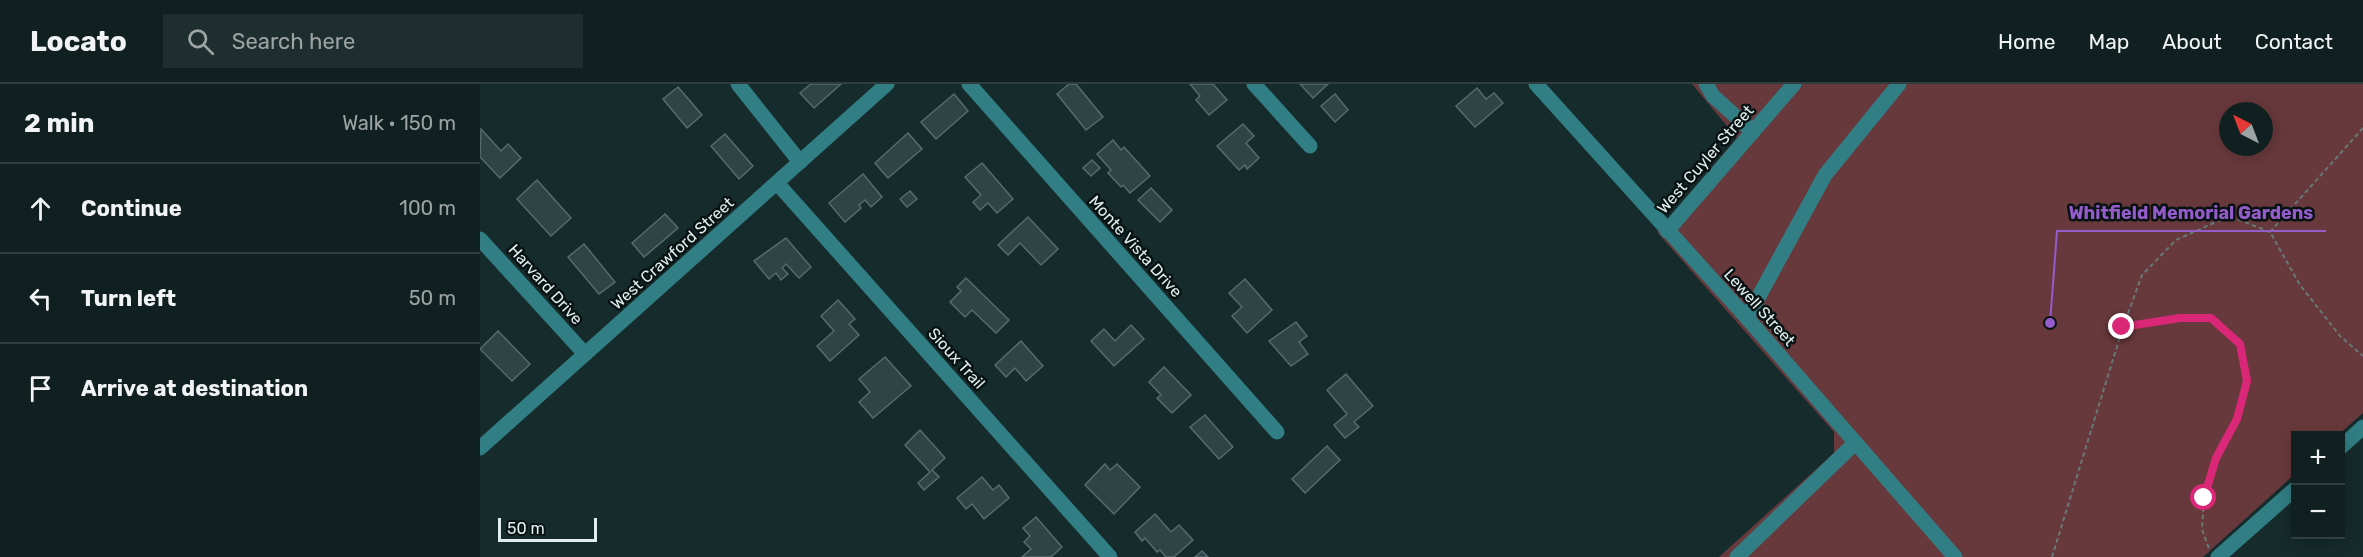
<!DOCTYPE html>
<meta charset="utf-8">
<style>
:root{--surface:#102021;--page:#1e2d2e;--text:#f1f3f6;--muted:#9ca3a5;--line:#303e3f}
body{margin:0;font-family:Rubik,sans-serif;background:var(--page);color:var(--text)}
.controls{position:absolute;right:18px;bottom:18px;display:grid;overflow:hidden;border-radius:0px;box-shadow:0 3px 15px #0003}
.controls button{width:54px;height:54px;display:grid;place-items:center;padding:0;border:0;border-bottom:2px solid var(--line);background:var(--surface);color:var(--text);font:30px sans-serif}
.compass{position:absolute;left:1739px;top:18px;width:54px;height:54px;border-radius:50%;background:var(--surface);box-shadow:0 3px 15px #0003;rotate:318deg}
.scale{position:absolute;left:18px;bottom:15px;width:99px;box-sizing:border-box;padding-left:6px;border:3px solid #e1eeee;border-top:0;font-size:16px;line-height:21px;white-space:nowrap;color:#e1eeee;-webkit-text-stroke:4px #091212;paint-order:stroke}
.stop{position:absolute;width:18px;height:18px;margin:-14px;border:4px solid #db2777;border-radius:50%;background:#fff}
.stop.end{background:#db2777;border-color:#fff;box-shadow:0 2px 6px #0008}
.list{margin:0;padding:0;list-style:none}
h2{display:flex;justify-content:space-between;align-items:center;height:78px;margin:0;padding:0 24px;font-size:26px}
h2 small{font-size:20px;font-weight:400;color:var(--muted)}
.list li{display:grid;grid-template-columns:39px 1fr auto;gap:18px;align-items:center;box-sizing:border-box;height:90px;padding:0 24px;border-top:2px solid var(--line)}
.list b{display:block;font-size:22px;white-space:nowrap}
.list em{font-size:20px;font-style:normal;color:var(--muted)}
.icon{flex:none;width:33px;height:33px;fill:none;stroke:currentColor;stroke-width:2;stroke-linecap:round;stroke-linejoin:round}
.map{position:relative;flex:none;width:1883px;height:473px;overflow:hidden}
header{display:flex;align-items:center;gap:36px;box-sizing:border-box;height:84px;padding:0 30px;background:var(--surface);border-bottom:2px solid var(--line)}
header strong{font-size:28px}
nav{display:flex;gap:33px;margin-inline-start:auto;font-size:21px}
.search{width:420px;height:54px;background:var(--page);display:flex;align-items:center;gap:15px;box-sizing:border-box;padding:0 21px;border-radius:0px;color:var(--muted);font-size:22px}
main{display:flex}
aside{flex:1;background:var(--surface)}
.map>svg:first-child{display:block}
</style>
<header>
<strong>Locato</strong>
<div class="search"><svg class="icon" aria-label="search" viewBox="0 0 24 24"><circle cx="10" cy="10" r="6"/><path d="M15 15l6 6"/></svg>Search here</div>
<nav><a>Home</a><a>Map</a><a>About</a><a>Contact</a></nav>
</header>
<main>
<aside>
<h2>2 min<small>Walk · 150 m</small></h2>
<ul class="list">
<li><svg class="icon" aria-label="ahead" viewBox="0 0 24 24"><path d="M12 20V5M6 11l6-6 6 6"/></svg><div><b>Continue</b></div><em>100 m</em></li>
<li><svg class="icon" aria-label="left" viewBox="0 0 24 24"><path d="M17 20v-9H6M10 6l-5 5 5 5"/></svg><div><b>Turn left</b></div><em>50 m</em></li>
<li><svg class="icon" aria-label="arrive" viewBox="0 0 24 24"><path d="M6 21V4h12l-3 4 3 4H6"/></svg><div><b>Arrive at destination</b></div></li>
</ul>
</aside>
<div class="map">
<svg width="1883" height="473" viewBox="0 0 1883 473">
<rect width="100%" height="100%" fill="#162b2c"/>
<!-- green -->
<path fill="#68393c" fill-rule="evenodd" d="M1212 0H1883V329L1858 351 1816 352 1815 390 1723 473H1239L1354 369V348L1177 148 1257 54ZM1748 27H1784V63H1748Z"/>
<!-- building -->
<g fill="#2f4445" stroke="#556b6d" stroke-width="1.5">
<polygon points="331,0 361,0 334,24 320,9"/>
<polygon points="589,0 596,0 623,33 606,46 577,10"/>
<polygon points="710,0 733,0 747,16 729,31 716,16 720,12"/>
<polygon points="820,0 848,0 833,14"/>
<polygon points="198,3 222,31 207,44 183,15"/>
<polygon points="997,4 1006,15 1014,9 1023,19 995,43 976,22"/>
<polygon points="474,10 488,27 456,55 441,38"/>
<polygon points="855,10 868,26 855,38 841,22"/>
<polygon points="763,40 774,52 766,59 779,74 767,85 765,81 759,86 737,62"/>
<polygon points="1,45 21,67 28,60 41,74 20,94 0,73"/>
<polygon points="428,49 442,65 408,94 395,79"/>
<polygon points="245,50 273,82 259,95 231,62"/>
<polygon points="633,56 641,66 644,63 670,92 650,109 643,101 641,103 628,89 631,86 617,70"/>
<polygon points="612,76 620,84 611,92 603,84"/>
<polygon points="502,79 533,115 517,129 508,119 500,126 493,118 501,111 485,93"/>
<polygon points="383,90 402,113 391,123 385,116 379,121 381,124 365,138 349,119"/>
<polygon points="57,96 91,134 71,152 37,115"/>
<polygon points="671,104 692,126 680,138 658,116"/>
<polygon points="430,107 437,115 427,123 420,115"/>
<polygon points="185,130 198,144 164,173 152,159"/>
<polygon points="548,133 578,165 561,181 540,159 528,171 518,161"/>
<polygon points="306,154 331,183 319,194 306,180 302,184 308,190 301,196 296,189 289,195 274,177"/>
<polygon points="104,160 135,198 119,210 88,173"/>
<polygon points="486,194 529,236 516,249 492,226 485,233 470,218 481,207 477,203"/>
<polygon points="765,195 792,226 767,249 752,232 762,223 749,209"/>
<polygon points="358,216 375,235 369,240 379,251 350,277 337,262 354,247 341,232"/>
<polygon points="816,238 827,252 819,258 828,270 811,282 789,257"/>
<polygon points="651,241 664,255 634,282 611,257 624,245 635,257"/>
<polygon points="18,247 50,280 32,297 0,265"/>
<polygon points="541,257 563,282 546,297 535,284 526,293 515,281"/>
<polygon points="405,273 431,302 393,334 379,318 390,308 379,295"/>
<polygon points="684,283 711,311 692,329 677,314 681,311 669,298"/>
<polygon points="866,290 893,322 874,338 879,343 865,354 854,341 867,330 847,306"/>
<polygon points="725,331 753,363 739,375 710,343"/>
<polygon points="440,346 465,374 452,386 459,393 444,406 438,399 450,388 425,361"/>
<polygon points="847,362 860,376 825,409 812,395"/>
<polygon points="625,380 630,386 637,380 660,403 634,430 605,401"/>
<polygon points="502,393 513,406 519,401 529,414 504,435 492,420 486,425 477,414"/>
<polygon points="675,430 691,448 699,441 713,456 694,473 686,473 680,466 677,468 665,454 662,457 655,448"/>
<polygon points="556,433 582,463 571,473 542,473 551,465 544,458 550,452 543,444"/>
<polygon points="722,467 728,473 715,473"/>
</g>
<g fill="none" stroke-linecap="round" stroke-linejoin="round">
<!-- path -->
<g stroke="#667878" stroke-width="2" stroke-dasharray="4.5 3" stroke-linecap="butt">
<polyline points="1790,148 1883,44"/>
<polyline points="1643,243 1700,234 1731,234 1760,260 1767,297 1757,335 1736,374 1724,414 1722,445 1729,465"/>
<polyline points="1572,473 1643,243 1662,191 1696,156 1749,132 1790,148 1820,201 1860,252 1883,272"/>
</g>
<!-- minor -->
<g stroke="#317e84" stroke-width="15">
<polyline points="258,0 320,78"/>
<polyline points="489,0 797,348"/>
<polyline points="774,0 830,62"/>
<polyline points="1056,0 1267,234 1475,473"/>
<polyline points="1226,0 1233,12 1273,48"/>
<polyline points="297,99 630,473"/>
<polyline points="1187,147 1314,0"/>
<polyline points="0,155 105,270"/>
<polyline points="1267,234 1345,91 1419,0"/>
<polyline points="0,364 407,0"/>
<polyline points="1860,364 1883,343"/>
<polyline points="1257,473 1375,359"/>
<polyline points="1738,473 1816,404"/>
</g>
</g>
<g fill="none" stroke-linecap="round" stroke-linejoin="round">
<!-- route -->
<polyline stroke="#db2777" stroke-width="8" points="1642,243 1700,234 1731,234 1760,260 1767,297 1757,335 1736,374 1724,414"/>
</g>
<g text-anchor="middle" stroke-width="5" stroke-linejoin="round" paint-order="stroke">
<!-- street labels -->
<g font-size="16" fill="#e1eeee" stroke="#091212">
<text transform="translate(1225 75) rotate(-49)" y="6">West Cuyler Street</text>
<text transform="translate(656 162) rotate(48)" y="6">Monte Vista Drive</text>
<text transform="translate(192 169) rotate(-42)" y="6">West Crawford Street</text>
<text transform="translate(66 200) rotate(48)" y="6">Harvard Drive</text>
<text transform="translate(1280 223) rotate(48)" y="6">Lewell Street</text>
<text transform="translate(477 274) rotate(48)" y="6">Sioux Trail</text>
</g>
</g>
<!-- callouts -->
<path fill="none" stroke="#945ccb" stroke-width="2" d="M1570 239L1577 147H1846"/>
<circle fill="#945ccb" stroke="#091212" stroke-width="2" cx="1570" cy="239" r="6"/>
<g font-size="18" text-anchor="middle" font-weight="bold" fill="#945ccb" stroke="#091212" stroke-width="5" stroke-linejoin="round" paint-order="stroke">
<text x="1711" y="135">Whitfield Memorial Gardens</text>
</g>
</svg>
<div class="controls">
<button>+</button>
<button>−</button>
</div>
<svg class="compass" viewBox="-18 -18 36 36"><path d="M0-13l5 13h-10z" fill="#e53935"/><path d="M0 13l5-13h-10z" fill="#9ca3a5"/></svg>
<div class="scale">50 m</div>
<div class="stop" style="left:1724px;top:414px"></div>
<div class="stop end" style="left:1642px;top:243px"></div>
</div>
</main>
